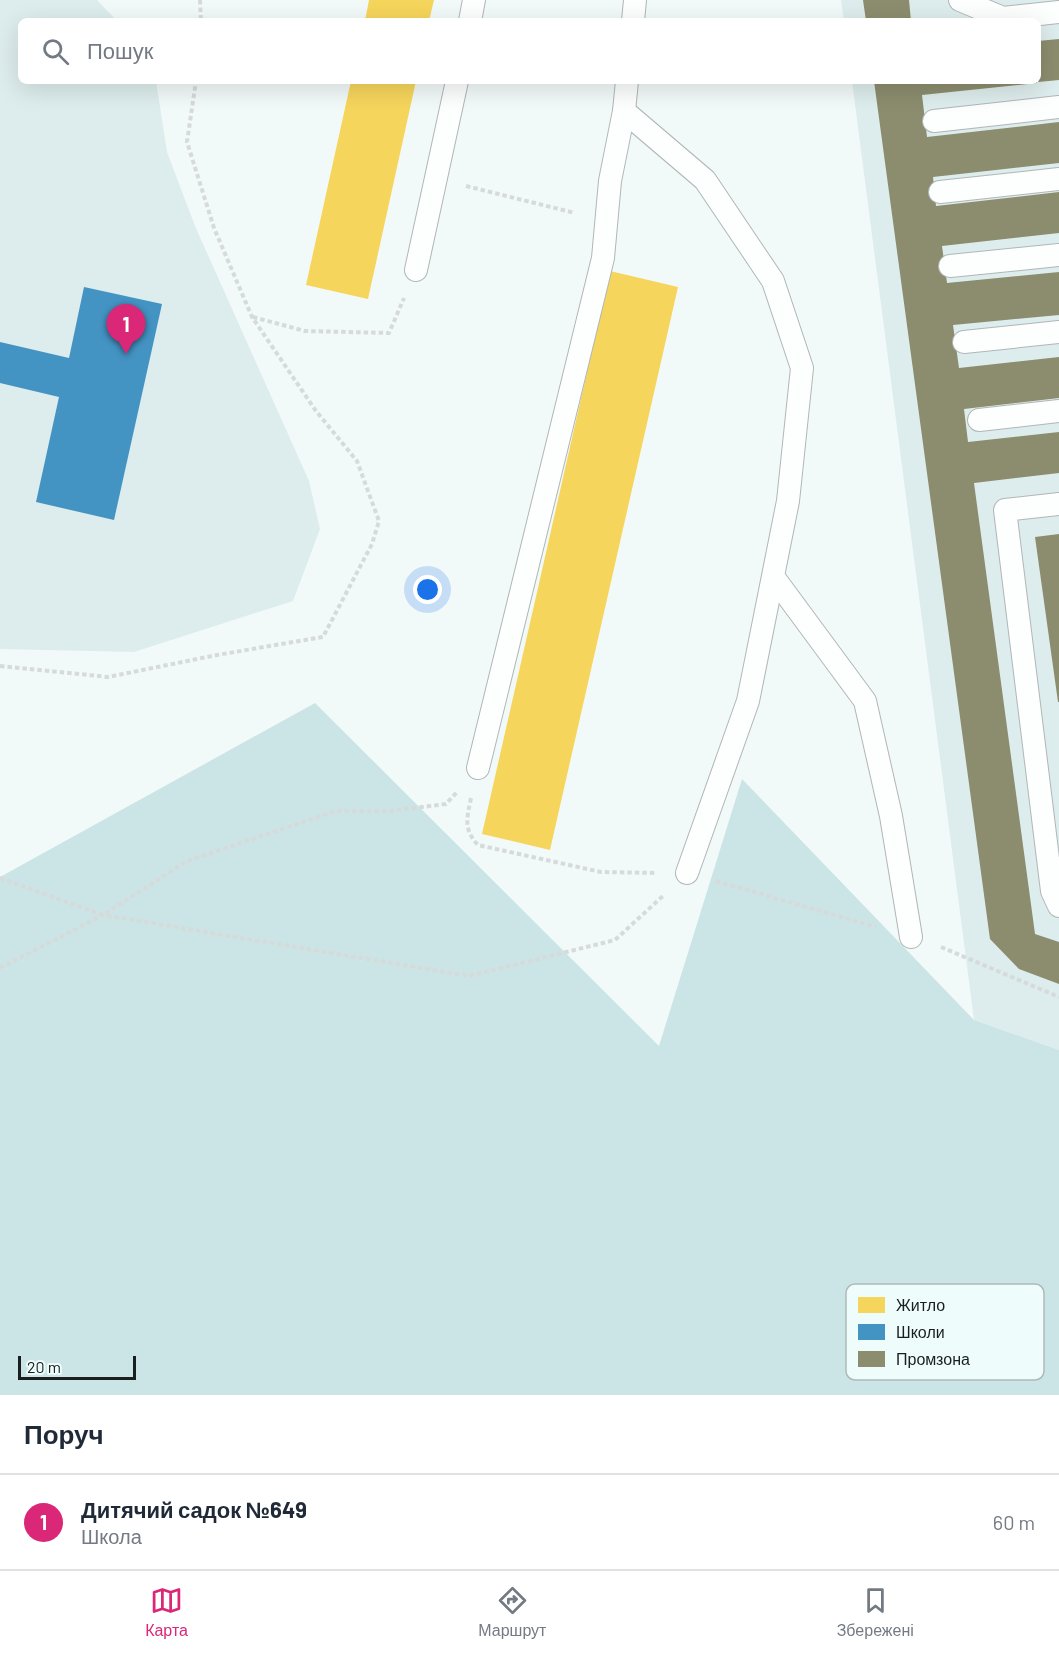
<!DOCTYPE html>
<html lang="uk">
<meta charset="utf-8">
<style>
:root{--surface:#fff;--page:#f2f2f3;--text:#1f2937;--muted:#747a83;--line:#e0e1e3;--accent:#db2777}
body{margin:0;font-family:Barlow,sans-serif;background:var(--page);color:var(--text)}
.scale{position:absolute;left:18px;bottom:15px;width:118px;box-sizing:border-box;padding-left:6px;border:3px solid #191e1e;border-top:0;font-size:16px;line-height:21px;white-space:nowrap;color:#191e1e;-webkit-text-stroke:4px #effcfc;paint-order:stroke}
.you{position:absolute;left:428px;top:590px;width:21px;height:21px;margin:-15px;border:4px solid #fff;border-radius:50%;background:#1a73e8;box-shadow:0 0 0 9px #1a73e833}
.badge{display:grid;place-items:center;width:39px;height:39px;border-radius:50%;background:var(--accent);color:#fff;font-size:20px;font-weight:700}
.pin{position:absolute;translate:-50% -50px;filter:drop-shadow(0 2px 3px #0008)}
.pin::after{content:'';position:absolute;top:32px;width:21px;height:18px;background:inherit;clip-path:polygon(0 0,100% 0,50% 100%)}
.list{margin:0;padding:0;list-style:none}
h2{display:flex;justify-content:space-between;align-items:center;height:78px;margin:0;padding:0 24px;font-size:26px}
h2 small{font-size:20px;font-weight:400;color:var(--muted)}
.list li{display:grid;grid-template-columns:39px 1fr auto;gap:18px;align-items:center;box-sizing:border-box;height:96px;padding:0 24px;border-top:2px solid var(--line)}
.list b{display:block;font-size:22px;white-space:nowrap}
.list p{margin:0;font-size:20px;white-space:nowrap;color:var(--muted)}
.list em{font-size:20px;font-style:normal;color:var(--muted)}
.icon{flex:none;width:33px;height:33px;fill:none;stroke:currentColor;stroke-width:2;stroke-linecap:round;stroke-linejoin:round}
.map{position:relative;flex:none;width:1059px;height:1395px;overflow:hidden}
.search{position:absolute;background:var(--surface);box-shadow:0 6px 24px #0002;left:18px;right:18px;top:18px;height:66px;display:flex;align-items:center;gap:15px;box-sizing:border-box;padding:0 21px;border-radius:9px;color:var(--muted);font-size:22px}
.sheet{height:174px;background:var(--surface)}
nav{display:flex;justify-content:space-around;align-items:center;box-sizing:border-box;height:84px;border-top:2px solid var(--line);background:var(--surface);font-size:16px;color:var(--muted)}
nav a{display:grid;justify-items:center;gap:3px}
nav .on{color:var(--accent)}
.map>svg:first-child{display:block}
</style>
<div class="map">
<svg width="1059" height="1395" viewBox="0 0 1059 1395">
<rect width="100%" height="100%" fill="#f2f9f9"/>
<!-- built -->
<g fill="#ddecec">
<polygon points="0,0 97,0 117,21 21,21 21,81 156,81 167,152 195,226 309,481 320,529 293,601 134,652 0,649"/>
<polygon points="841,0 1059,0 1059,1050 974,1020 852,81 1038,81 1038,21 844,21"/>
</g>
<!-- green -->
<polygon fill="#cbe5e6" points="315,703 659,1046 742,779 974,1020 1059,1050 1059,1395 0,1395 0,877"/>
<!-- homes -->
<g fill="#f6d55c">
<polygon points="369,0 434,0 429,21 365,21"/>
<polygon points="351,81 416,81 368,299 306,285"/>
<polygon points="610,271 678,287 550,850 482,834"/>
</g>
<!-- schools -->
<polygon fill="#4393c3" points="84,287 162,304 114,520 36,502 59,397 0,383 0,342 69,358"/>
<!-- industry -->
<g fill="#8c8c6e">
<polygon points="863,0 909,0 911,21 866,21"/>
<polygon points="1059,39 1059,80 1038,82 1038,41"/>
<polygon points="874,81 1037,81 1037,83 922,95 927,137 1059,122 1059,163 933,177 936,206 1059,192 1059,233 942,246 947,283 1059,272 1059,315 953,325 959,368 1059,357 1059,398 964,409 968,442 1059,432 1059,473 974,483 1035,934 1059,942 1059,984 1019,969 990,939"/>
<polygon points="1059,534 1059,702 1058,702 1035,537"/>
</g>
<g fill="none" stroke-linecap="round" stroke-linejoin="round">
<defs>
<g id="service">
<polyline points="960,0 1003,18 1059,12"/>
<polyline points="470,21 474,0"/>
<polyline points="633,21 635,0"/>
<polyline points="627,81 624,111 705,180 773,281 802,368 788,501 748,701 687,873"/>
<polyline points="934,121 1059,107"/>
<polyline points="940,192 1059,179"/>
<polyline points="950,266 1059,255"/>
<polyline points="416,270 457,81"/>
<polyline points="964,342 1059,332"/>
<polyline points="979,420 1059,411"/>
<polyline points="1059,504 1005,510 1052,891 1059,906"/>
<polyline points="775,579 865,701 891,816 911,937"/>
<polyline points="478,768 603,258 610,181 624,111"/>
</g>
</defs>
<!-- service casing -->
<use href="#service" stroke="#b1b6b6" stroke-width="24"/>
<!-- path -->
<g stroke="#d7dada" stroke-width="4" stroke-dasharray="4.5 3" stroke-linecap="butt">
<polyline points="200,0 201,21"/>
<polyline points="466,186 575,213"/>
<polyline points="253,317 305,331 389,333 404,298"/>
<polyline points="0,666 108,677 217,655 323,637 372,544 379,521 357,461 316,411 252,317 214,228 187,142 196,81"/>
<path d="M471 798C467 818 463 829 478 845L601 872 657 873"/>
<polyline points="0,878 103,915 187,861 336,811 390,811 446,804 458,791"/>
<polyline points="716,881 876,927"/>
<polyline points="941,947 1059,997"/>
<polyline points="0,968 103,915 469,976 615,940 664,895"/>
</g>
<!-- service -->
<use href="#service" stroke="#fdfefe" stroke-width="22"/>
</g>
<!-- legend -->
<rect x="846" y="1284" width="198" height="96" rx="9" fill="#effcfc" stroke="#afb9b9" stroke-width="1.5"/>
<rect x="858" y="1297" width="27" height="16" fill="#f6d55c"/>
<rect x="858" y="1324" width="27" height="16" fill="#4393c3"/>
<rect x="858" y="1351" width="27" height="16" fill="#8c8c6e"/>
<g font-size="16" fill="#191e1e">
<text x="896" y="1311">Житло</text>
<text x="896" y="1338">Школи</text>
<text x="896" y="1365">Промзона</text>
</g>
</svg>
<div class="scale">20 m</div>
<div class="you"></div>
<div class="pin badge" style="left:126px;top:354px">1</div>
<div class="search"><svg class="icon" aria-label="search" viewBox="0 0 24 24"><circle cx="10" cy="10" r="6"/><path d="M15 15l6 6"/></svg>Пошук</div>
</div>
<section class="sheet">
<h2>Поруч<small></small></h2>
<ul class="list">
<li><span class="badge">1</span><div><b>Дитячий садок №649</b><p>Школа</p></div><em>60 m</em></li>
</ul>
</section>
<nav>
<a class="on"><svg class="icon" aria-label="map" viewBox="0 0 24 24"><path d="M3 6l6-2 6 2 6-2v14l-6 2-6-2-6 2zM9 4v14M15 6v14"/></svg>Карта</a>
<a><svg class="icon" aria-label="directions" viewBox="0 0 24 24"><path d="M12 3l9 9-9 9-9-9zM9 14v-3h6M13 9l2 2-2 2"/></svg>Маршрут</a>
<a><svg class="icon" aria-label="saved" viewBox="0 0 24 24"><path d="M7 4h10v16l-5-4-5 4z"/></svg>Збережені</a>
</nav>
